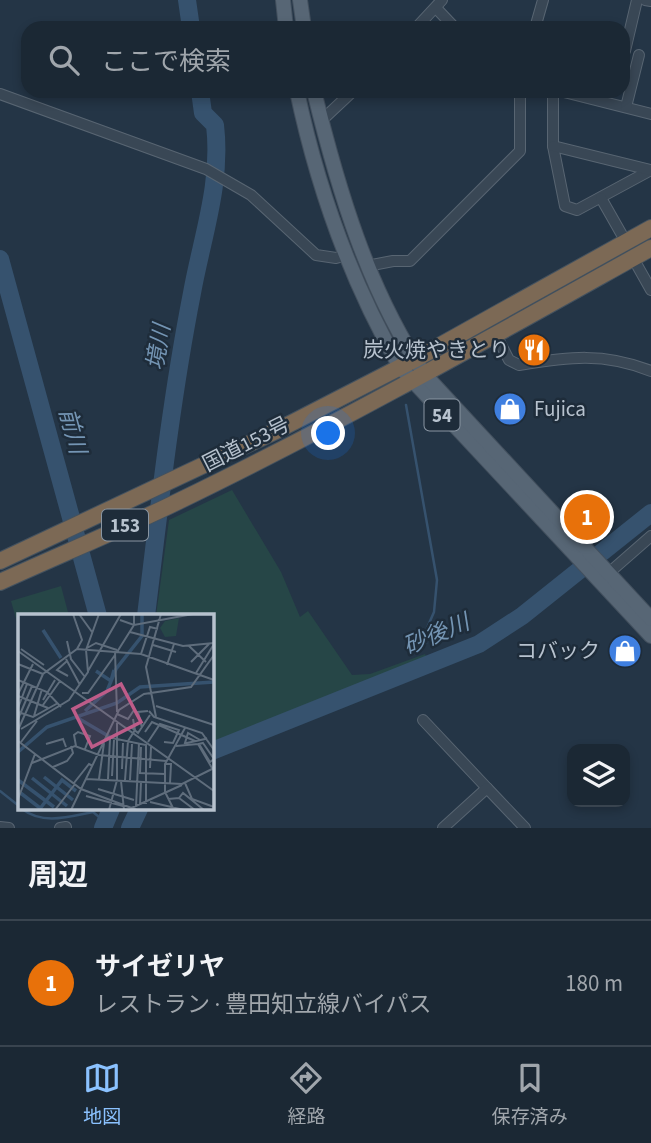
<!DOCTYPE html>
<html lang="ja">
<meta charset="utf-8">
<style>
:root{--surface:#1b2834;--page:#24303c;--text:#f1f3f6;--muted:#a0a6ac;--line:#39444f;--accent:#8bc2ff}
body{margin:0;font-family:"Source Sans 3","Noto Sans JP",sans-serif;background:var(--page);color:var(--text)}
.controls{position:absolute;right:21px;bottom:21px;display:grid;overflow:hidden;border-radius:14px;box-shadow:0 4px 10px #0003}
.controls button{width:63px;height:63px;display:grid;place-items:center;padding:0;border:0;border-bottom:2px solid var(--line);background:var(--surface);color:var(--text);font:35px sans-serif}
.you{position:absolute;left:329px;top:434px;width:24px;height:24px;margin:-18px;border:5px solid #fff;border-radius:50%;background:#1a73e8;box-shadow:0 0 0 10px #1a73e833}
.badge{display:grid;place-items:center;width:46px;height:46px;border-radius:50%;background:var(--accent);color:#fff;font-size:23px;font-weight:700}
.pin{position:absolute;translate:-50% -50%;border:4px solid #fff;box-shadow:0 2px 7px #0006}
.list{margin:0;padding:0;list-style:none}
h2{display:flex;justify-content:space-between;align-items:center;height:91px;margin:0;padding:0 28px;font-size:30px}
h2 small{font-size:23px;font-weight:400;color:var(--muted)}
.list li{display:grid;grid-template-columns:46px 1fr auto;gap:21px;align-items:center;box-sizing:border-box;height:126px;padding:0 28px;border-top:2px solid var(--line)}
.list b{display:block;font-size:26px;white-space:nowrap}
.list p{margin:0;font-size:23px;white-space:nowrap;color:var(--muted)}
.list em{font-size:23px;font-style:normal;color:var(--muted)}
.icon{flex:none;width:38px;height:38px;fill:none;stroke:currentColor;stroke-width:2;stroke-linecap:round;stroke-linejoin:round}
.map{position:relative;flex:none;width:651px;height:828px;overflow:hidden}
.search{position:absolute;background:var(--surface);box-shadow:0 4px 10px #0003;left:21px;right:21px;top:21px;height:77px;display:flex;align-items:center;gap:18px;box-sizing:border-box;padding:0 24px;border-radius:21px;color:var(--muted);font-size:26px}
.sheet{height:217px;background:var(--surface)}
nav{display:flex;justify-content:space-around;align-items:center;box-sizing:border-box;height:98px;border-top:2px solid var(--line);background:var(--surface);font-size:19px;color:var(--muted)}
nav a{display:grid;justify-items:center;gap:4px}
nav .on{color:var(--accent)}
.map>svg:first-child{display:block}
</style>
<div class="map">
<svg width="651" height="828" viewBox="0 0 651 828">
<rect width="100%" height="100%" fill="#243546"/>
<!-- green -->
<g fill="#264647">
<polygon points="232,490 281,572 300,617 308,611 352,675 370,674 425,654 427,658 212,747 212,616 156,616 169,520"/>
<polygon points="61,586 69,616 19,616 19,629 11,601"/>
</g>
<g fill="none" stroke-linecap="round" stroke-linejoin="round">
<!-- stream -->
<g stroke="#36526e" stroke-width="2.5">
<polyline points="406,405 437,580 434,612 424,635 426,643"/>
<polyline points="0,791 19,806"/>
<path d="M22 809C43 825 68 817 93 812L104 821"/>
</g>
<!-- river -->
<g stroke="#36526e" stroke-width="18">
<polyline points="187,0 191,28"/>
<polyline points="0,259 98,616"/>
<path d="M146 616C159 509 171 400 192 293 202 237 222 184 215 125L203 113 200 91"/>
<polyline points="212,751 479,644 522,616 651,513"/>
<polyline points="103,828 111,809"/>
<polyline points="130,828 139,809"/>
</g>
<defs>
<g id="minor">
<polyline points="645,0 651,1"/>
<polyline points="436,8 455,28"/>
<polyline points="416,28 442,0"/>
<polyline points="535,28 543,0"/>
<polyline points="625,51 637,0"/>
<polyline points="553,91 553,146 565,206 577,210 651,170"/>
<polyline points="560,91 651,114"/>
<polyline points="0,94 206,169 251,195 316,255 336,258 347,255"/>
<polyline points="626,107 639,55"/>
<polyline points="321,121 353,91"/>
<polyline points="553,146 650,170"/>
<polyline points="601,198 626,242"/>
<polyline points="633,258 651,290"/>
<polyline points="367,266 393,261 410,261 520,151 520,94 517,91"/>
<path d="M495 333 509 360 519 365C569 357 603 352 651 371"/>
<polyline points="603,578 651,536"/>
<polyline points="423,720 487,788"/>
<polyline points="0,827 9,828"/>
<polyline points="60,828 66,827"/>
<polyline points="443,828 487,788 525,828"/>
</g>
<g id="major">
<polyline points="283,0 286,28"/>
<polyline points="300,0 304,28"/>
<path d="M297 91C317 186 351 282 400 367L651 636"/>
<path d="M314 91C338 189 368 291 425 375L651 619"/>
</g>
<g id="highway">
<polyline points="0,561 278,430 414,360 651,228"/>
<path d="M0 582C59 555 120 530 179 501 340 423 495 335 651 248"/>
</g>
</defs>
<!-- minor casing -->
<use href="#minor" stroke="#586572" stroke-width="12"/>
<!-- major casing -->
<use href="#major" stroke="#43505e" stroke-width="16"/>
<!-- highway casing -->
<use href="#highway" stroke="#44525f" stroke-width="18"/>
<!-- minor -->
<use href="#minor" stroke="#394755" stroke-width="10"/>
<!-- major -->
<use href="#major" stroke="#576675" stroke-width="14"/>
<!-- highway -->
<use href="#highway" stroke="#7c6955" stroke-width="16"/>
</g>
<!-- icons -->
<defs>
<symbol id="restaurant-disc" viewBox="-11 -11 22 22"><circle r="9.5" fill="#e8710a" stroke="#1e2c3a"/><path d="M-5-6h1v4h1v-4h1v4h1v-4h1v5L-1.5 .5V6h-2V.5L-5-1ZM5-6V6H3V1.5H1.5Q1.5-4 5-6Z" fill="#fff"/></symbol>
<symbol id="shop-disc" viewBox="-11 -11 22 22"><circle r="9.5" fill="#3f7fe0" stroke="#1e2c3a"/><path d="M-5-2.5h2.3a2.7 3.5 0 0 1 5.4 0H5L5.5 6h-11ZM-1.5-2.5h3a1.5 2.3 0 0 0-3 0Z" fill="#fff"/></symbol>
</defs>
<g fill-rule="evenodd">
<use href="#restaurant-disc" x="515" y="331" width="38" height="38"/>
<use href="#shop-disc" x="491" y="390" width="38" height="38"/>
<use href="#shop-disc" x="606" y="632" width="38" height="38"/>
</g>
<g text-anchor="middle" stroke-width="5" stroke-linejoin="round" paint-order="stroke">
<!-- shield labels -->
<g fill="#1e2c3a" stroke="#8995a2" stroke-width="2">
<rect x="424.5" y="399.5" width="35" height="31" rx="5"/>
<rect x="102" y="509.5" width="46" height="31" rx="5"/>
</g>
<g font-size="19" font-weight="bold" fill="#b7c2ce">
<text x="442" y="422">54</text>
<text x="125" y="532">153</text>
</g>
<!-- poi labels -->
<g font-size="21" fill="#b7c2ce" stroke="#1e2c3a" text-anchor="end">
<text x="510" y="357">炭火焼やきとり</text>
<text x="534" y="416" text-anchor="start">Fujica</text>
<text x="600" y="658">コバック</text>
</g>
<!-- street labels -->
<g font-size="21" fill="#b7c2ce" stroke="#1e2c3a">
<text transform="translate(246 444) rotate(-27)" y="7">国道153号</text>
</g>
<!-- water labels -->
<g font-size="23" font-style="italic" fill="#7495b4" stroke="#1e2c3a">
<text transform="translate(158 347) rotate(-81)" y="8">境川</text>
<text transform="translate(73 431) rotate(75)" y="8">前川</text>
<text transform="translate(436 634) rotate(-23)" y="8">砂後川</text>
</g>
</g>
<!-- overview -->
<g transform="translate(18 614)">
<rect width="196" height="196" fill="#243546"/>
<path d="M161 4 158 22 147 23 142 14 147 7Z" fill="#264647"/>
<path fill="none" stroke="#36526e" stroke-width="3.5" d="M25 16 43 44M78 57 93 67 96 56M67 97 89 77 98 55 124 22V0M58 103 92 123M0 138 29 113 99 89 122 73 196 68M26 163 55 186M14 164 49 192M0 166 36 193M0 177 22 194M21 196 44 166 58 177"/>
<path fill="none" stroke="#5f6d7c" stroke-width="2" d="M55 0 64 26 59 35M61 0 74 18M102 6 116 11 175 0M112 18 165 32 196 29M49 27 53 45 67 63M135 31 158 38M171 32 188 48M69 34 78 29 99 36M3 35 26 51M68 36 81 0M0 37 196 177M97 38 99 98M99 38 116 11V0M123 40 132 13 140 15M48 45 62 71M49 47 39 56 50 62M173 48 191 30M0 50 25 60M149 51 156 30M70 57 103 0M178 59 196 30M0 66 29 78 43 93M64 79H70L97 41M0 80 15 50M0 82 30 94M25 86 37 66M25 91 42 67M138 92 196 111M0 94 9 70M131 97 136 103 184 119 196 136M0 98 15 103 40 89M99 100 110 105 116 96M16 102 24 75M138 103 128 53 143 0M0 105 14 72M113 113 120 119 132 101M124 114 120 98 130 97M3 115 51 86 70 58 68 36M0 116 25 60 59 35 123 40 196 66M127 118 134 108 177 127M89 123 128 131V190M182 126 170 119 167 129H169L187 125 189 124M0 127 63 175 119 196M3 128 19 107M130 128 142 110 161 116 155 129 146 128M185 129 196 145 192 148 181 130ZM28 130 45 125 48 133M58 132 56 121 60 118 72 122 67 135M158 132 180 130 194 154M123 133 122 159 147 160M14 149 57 132 81 141 148 147M147 150H153L152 169M35 153 49 147 55 139 53 132M132 154 133 133M104 155 105 129M94 162 96 126M68 165 164 170 196 154M81 165 86 129M90 165 92 125M107 166 110 127 117 116 115 105M112 166 114 130M103 167 106 196M56 169 71 150 75 152M167 169 174 185 196 193M80 175 116 186M68 182 105 192M161 184 165 179 186 196M0 185 17 140M150 185 161 184 177 196M132 188 166 196M122 191 123 168M118 193 121 129M37 196 57 170M53 196 101 96 126 80 173 73 196 41M91 196 99 166V109M109 196 164 171M156 196 147 178V150L167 114"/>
<path fill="#be5c89" fill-opacity="0.15" stroke="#be5c89" stroke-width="3.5" d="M103 70 123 108 74 133 55 95Z"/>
<rect width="196" height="196" fill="none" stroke="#b7c2ce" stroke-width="3.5"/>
</g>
</svg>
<div class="controls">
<button><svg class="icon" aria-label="layers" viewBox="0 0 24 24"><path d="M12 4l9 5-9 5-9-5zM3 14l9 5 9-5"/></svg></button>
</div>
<div class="you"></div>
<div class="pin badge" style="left:587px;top:517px;background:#e8710a">1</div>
<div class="search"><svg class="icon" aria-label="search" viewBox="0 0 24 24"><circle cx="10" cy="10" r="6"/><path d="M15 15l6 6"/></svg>ここで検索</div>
</div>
<section class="sheet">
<h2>周辺<small></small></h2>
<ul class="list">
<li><span class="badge" style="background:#e8710a">1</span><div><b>サイゼリヤ</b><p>レストラン · 豊田知立線バイパス</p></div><em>180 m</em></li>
</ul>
</section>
<nav>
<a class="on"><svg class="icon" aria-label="map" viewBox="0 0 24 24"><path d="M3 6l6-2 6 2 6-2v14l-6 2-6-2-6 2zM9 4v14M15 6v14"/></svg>地図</a>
<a><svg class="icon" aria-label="directions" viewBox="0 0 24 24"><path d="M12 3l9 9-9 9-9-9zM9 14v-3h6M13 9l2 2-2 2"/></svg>経路</a>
<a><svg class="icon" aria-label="saved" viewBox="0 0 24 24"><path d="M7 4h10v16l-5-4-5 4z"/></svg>保存済み</a>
</nav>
